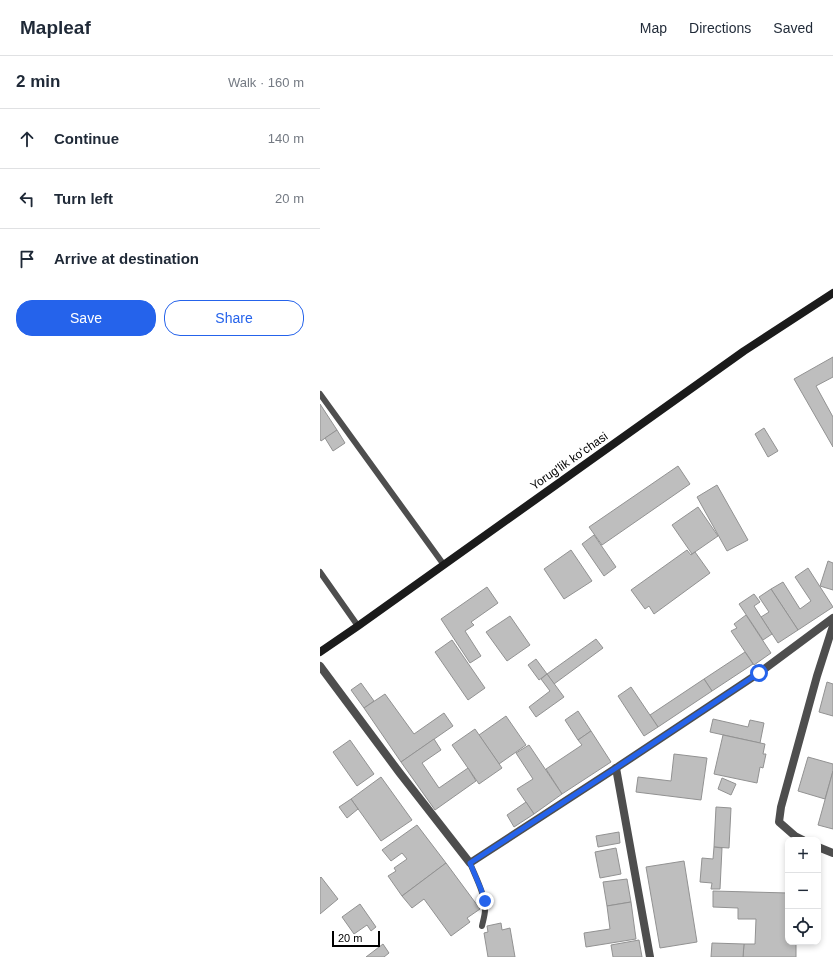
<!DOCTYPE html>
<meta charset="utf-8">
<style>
:root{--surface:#fff;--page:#f2f2f3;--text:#1f2937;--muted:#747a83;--line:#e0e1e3;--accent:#2563eb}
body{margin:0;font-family:Helvetica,sans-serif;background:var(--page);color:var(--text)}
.controls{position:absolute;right:12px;bottom:12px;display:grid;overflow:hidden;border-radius:8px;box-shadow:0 2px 6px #0003}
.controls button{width:36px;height:36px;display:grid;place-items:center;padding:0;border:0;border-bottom:1px solid var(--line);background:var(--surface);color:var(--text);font:20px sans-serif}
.scale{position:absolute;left:12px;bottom:10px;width:48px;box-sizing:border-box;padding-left:4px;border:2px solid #000;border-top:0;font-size:11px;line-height:14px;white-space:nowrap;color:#000;-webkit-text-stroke:3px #fff;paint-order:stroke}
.stop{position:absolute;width:12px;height:12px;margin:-9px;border:3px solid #2563eb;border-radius:50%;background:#fff}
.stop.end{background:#2563eb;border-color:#fff;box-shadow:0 1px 4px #0008}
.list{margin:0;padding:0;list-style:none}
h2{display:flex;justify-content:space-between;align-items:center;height:52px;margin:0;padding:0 16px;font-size:17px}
h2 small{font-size:13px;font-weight:400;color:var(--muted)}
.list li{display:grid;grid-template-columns:26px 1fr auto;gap:12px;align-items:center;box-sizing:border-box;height:60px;padding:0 16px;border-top:1px solid var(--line)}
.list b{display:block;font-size:15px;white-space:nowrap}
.list em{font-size:13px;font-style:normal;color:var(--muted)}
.actions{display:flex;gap:8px;padding:12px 16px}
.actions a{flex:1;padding:9px 0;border:1px solid var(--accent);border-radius:16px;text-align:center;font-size:14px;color:var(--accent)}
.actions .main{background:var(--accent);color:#fff}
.icon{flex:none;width:22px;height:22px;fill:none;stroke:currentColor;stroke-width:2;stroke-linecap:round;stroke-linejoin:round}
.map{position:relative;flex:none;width:513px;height:901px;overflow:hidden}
header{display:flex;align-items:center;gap:24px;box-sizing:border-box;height:56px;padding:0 20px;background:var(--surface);border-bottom:1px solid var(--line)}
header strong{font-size:19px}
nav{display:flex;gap:22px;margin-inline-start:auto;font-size:14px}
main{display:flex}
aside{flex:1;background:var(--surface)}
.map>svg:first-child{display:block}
</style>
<header>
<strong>Mapleaf</strong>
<nav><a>Map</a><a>Directions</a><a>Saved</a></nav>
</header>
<main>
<aside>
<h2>2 min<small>Walk · 160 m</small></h2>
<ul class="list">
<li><svg class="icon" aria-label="ahead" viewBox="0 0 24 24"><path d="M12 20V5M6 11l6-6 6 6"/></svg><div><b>Continue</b></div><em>140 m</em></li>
<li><svg class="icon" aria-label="left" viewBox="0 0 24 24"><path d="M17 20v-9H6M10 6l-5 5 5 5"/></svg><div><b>Turn left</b></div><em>20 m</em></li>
<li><svg class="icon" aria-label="arrive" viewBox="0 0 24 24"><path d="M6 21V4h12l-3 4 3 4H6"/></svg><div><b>Arrive at destination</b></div></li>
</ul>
<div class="actions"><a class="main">Save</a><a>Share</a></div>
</aside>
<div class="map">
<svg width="513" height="901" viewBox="0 0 513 901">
<rect width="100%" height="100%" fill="#fff"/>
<!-- building -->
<g fill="#bebebe" stroke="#929292">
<polygon points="513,301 513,321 496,330 513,361 513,391 474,323"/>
<polygon points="0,348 17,374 1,385 0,383"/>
<polygon points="444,372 458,395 448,401 435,378"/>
<polygon points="17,374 25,387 13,395 5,382"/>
<polygon points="358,410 370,428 282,489 269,471"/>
<polygon points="397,429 428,484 407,495 377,441"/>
<polygon points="378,451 398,480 372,498 352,469"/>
<polygon points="274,479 296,511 284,520 262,488"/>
<polygon points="251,494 272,525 244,543 224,513"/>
<polygon points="367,494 371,499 375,496 390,517 334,558 329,550 325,553 311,534"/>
<polygon points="508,505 513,507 513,534 500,530"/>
<polygon points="488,512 513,551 478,574 451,533 463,526 480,553 491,545 475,521"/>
<polygon points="167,531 178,547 151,566 154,569 145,575 161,600 150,607 121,563"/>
<polygon points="451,533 478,574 458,587 441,561 449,556 439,541"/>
<polygon points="434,538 440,546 434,550 452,578 443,584 419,548"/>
<polygon points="426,559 451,597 434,609 411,575 417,572 414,568"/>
<polygon points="190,560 210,589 187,605 166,576"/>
<polygon points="276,583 283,592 234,628 227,618"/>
<polygon points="132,584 165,632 148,644 115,596"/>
<polygon points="425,596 433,608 392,635 384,623"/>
<polygon points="216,603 227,618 219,624 208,609"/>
<polygon points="227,618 244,641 216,661 209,651 230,635 221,623"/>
<polygon points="384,623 392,635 338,671 330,659"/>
<polygon points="507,626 513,628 513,660 499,656"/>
<polygon points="41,627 54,645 44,652 31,634"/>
<polygon points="311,631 338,671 324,680 298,640"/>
<polygon points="65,638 94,678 124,657 133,670 81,706 44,652"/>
<polygon points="258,655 271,675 258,684 245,664"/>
<polygon points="186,660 206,689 179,708 159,679"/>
<polygon points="393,663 428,671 430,664 444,667 440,687 390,676"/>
<polygon points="155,673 182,712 159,728 132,689"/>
<polygon points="271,675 291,706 242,738 226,713 262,689 258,684"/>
<polygon points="403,679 445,688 443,698 446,698 443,712 440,711 437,727 394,718"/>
<polygon points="114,683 121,694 102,707 119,732 148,712 156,725 115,754 81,706"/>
<polygon points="30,684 54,718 37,730 13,696"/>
<polygon points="209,689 242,738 214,758 197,733 213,723 196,697"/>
<polygon points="354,698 387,702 381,744 316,736 318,721 351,725"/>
<polygon points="488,701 513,708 513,715 505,743 478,735"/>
<polygon points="513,715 513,773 498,769"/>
<polygon points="61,721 92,764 61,785 31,743"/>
<polygon points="402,722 416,728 411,739 398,733"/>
<polygon points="31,743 38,753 27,762 19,751"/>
<polygon points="206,746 214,758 194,771 187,759"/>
<polygon points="396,751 411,752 409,792 394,791"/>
<polygon points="97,769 126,807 82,840 68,820 76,815 74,812 87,803 82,797 71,805 62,794"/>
<polygon points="299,776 300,787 278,791 276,780"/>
<polygon points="394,791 402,792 400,833 391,833 392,827 380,826 382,802 393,803"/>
<polygon points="296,792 301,818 280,822 275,796"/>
<polygon points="364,805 377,886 340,892 326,811"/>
<polygon points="126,807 160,853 147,862 150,866 131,880 104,843 92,852 82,840"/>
<polygon points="1,821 18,843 0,858 0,822"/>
<polygon points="307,823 311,846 287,850 283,826"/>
<polygon points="393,835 468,837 468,886 476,886 476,901 423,901 424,888 435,888 436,863 418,863 418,852 393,851"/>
<polygon points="311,846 316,883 266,891 264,877 290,873 287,850"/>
<polygon points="40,848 56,871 51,875 47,869 34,878 22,861"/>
<polygon points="181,867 182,874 190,872 195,901 168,901 164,877 168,876 167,870"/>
<polygon points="319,884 322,901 293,901 291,889"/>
<polygon points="392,887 424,888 423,901 391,901"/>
<polygon points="63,888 69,897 64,901 46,901"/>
</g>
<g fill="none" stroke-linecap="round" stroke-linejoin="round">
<!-- service -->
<g stroke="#4e4e4e" stroke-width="6">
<polyline points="0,338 124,509"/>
<polyline points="0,516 38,570"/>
<path d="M150 807C156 822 165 838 165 854 165 859 163 865 162 870"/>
</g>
<!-- minor -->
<g stroke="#4e4e4e" stroke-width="8">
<polyline points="0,610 79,716 150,807 296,712 439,617 513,562"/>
<polyline points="296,712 330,901"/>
<polyline points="483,784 475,780 459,766 461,751 497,620 513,570"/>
<polyline points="498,791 513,797"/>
</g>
<!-- secondary -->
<polyline stroke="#1b1b1b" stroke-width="8" points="0,596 38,570 424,295 513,237"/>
</g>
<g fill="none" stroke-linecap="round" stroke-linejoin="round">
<!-- route -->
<polyline stroke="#2563eb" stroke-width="5" points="165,845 161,833 150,807 296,712 439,617"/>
</g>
<g text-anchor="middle" stroke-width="3" stroke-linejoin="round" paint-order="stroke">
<!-- street labels -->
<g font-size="12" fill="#000" stroke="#fff">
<text transform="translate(249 405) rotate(-35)" y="4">Yorug'lik koʻchasi</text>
</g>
</g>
</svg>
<div class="controls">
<button>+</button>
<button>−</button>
<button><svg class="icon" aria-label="locate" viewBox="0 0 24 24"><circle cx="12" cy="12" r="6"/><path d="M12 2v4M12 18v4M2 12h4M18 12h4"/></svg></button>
</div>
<div class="scale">20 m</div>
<div class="stop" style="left:439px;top:617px"></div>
<div class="stop end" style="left:165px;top:845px"></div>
</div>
</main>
